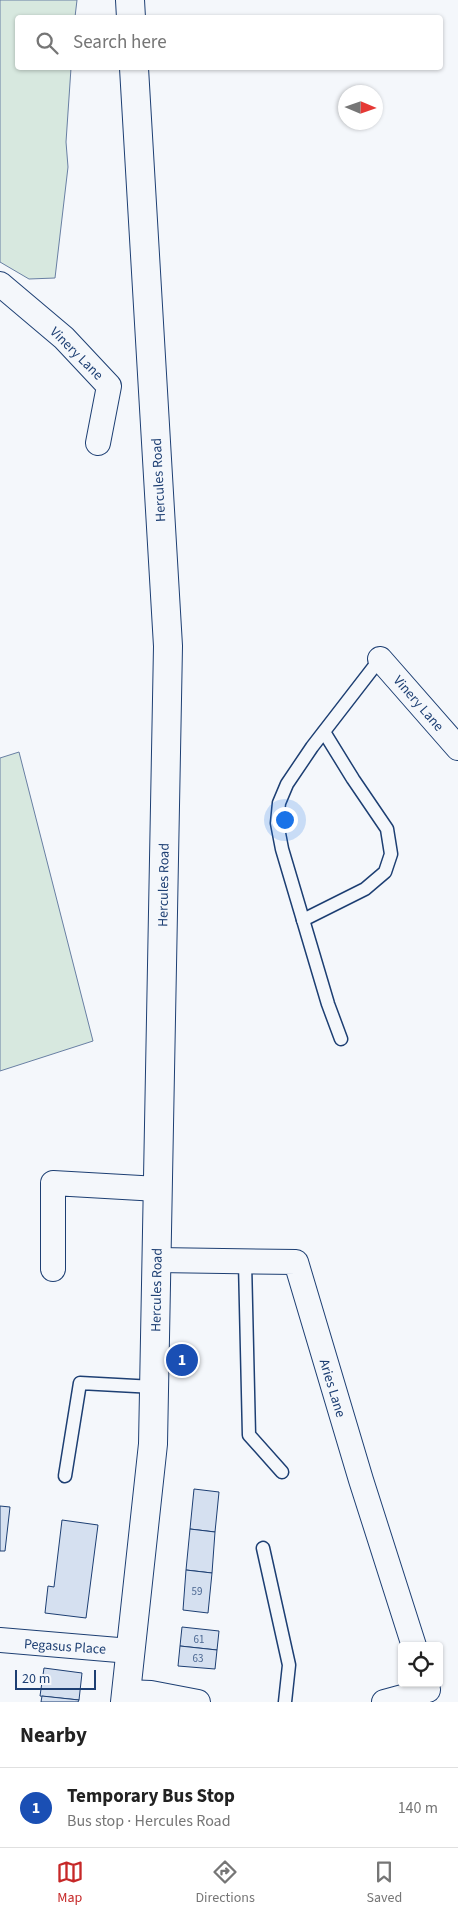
<!DOCTYPE html>
<meta charset="utf-8">
<style>
:root{--surface:#fff;--page:#f6f6f6;--text:#222;--muted:#767676;--line:#e0e0e0;--accent:#c62828}
body{margin:0;font-family:"Source Sans 3",sans-serif;background:var(--page);color:var(--text)}
.controls{position:absolute;right:15px;bottom:15px;display:grid;overflow:hidden;border-radius:5px;box-shadow:0 1px 4px #0004}
.controls button{width:45px;height:45px;display:grid;place-items:center;padding:0;border:0;border-bottom:1px solid var(--line);background:var(--surface);color:var(--text);font:25px sans-serif}
.compass{position:absolute;left:338px;top:85px;width:45px;height:45px;border-radius:50%;background:var(--surface);box-shadow:0 1px 4px #0004;rotate:92deg}
.scale{position:absolute;left:15px;bottom:12px;width:81px;box-sizing:border-box;padding-left:5px;border:2px solid #1d3f73;border-top:0;font-size:14px;line-height:18px;white-space:nowrap;color:#1d3f73;-webkit-text-stroke:4px #f4f7fb;paint-order:stroke}
.you{position:absolute;left:284px;top:819px;width:18px;height:18px;margin:-12px;border:4px solid #fff;border-radius:50%;background:#1a73e8;box-shadow:0 0 0 8px #1a73e833}
.badge{display:grid;place-items:center;width:32px;height:32px;border-radius:50%;background:var(--accent);color:#fff;font-size:16px;font-weight:700}
.pin{position:absolute;translate:-50% -50%;border:2px solid #fff;box-shadow:0 1px 5px #0006}
.list{margin:0;padding:0;list-style:none}
h2{display:flex;justify-content:space-between;align-items:center;height:65px;margin:0;padding:0 20px;font-size:21px}
h2 small{font-size:16px;font-weight:400;color:var(--muted)}
.list li{display:grid;grid-template-columns:32px 1fr auto;gap:15px;align-items:center;box-sizing:border-box;height:80px;padding:0 20px;border-top:1px solid var(--line)}
.list b{display:block;font-size:19px;white-space:nowrap}
.list p{margin:0;font-size:16px;white-space:nowrap;color:var(--muted)}
.list em{font-size:16px;font-style:normal;color:var(--muted)}
.icon{flex:none;width:28px;height:28px;fill:none;stroke:currentColor;stroke-width:2;stroke-linecap:round;stroke-linejoin:round}
.map{position:relative;flex:none;width:458px;height:1702px;overflow:hidden}
.search{position:absolute;background:var(--surface);box-shadow:0 1px 4px #0004;left:15px;right:15px;top:15px;height:55px;display:flex;align-items:center;gap:12px;box-sizing:border-box;padding:0 18px;border-radius:5px;color:var(--muted);font-size:19px}
.sheet{height:145px;background:var(--surface)}
nav{display:flex;justify-content:space-around;align-items:center;box-sizing:border-box;height:70px;border-top:1px solid var(--line);background:var(--surface);font-size:14px;color:var(--muted)}
nav a{display:grid;justify-items:center;gap:2px}
nav .on{color:var(--accent)}
.map>svg:first-child{display:block}
</style>
<div class="map">
<svg width="458" height="1702" viewBox="0 0 458 1702">
<rect width="100%" height="100%" fill="#f4f7fb"/>
<!-- green -->
<g fill="#d7e8df" stroke="#687fa3">
<polygon points="0,0 77,0 75,17 18,18 18,68 71,68 66,142 68,167 55,278 29,279 0,262"/>
<polygon points="19,752 93,1041 0,1071 0,758"/>
</g>
<!-- building -->
<g fill="#d5e0f0" stroke="#1d3f73">
<polygon points="194,1489 219,1492 215,1532 190,1529"/>
<polygon points="0,1506 10,1507 5,1551 0,1551"/>
<polygon points="62,1520 98,1525 86,1618 45,1613 48,1586 54,1587"/>
<polygon points="190,1529 215,1532 212,1573 186,1570"/>
<polygon points="186,1570 212,1573 208,1613 183,1610"/>
<polygon points="182,1627 219,1631 217,1650 180,1646"/>
<polygon points="180,1646 217,1650 215,1669 178,1666"/>
<polygon points="44,1668 82,1673 79,1700 40,1696"/>
<polygon points="42,1696 79,1700 78,1702 41,1702"/>
</g>
<g fill="none" stroke-linecap="round" stroke-linejoin="round">
<defs>
<g id="lane">
<polyline points="303,920 365,889 385,872 391,854 387,829 353,779 324,732"/>
<polyline points="341,1039 328,1004 282,849 277,823 279,803 287,784 312,747 380,659"/>
<polyline points="245,1262 249,1435 282,1472"/>
<polyline points="65,1476 80,1383 154,1387"/>
<polyline points="263,1548 289,1665 285,1702"/>
</g>
<g id="street">
<polyline points="0,284 64,338 109,386 98,443"/>
<polyline points="380,659 458,748"/>
<polyline points="157,1260 296,1262 361,1480 414,1646"/>
<polyline points="53,1269 53,1183 158,1189"/>
<polyline points="0,1640 130,1651"/>
<polyline points="126,1692 151,1693 198,1702"/>
<polyline points="384,1702 428,1690"/>
</g>
<g id="secondary">
<polyline points="130,0 131,18"/>
<polyline points="125,1702 153,1444 168,646 134,68"/>
</g>
</defs>
<!-- lane casing -->
<use href="#lane" stroke="#1d3f73" stroke-width="15"/>
<!-- street casing -->
<use href="#street" stroke="#1d3f73" stroke-width="26"/>
<!-- secondary casing -->
<use href="#secondary" stroke="#1d3f73" stroke-width="30"/>
<!-- lane -->
<use href="#lane" stroke="#f4f7fb" stroke-width="12"/>
<!-- street -->
<use href="#street" stroke="#f4f7fb" stroke-width="24"/>
<!-- secondary -->
<use href="#secondary" stroke="#f4f7fb" stroke-width="28"/>
</g>
<g text-anchor="middle" stroke-width="4" stroke-linejoin="round" paint-order="stroke">
<!-- number labels -->
<g font-size="11" fill="#4b6792">
<text x="197" y="1595">59</text>
<text x="199" y="1643">61</text>
<text x="198" y="1662">63</text>
</g>
<!-- street labels -->
<g font-size="14" fill="#1d3f73" stroke="#f4f7fb">
<text transform="translate(77 353) rotate(45)" y="5">Vinery Lane</text>
<text transform="translate(158 480) rotate(-93)" y="5">Hercules Road</text>
<text transform="translate(419 703) rotate(49)" y="5">Vinery Lane</text>
<text transform="translate(163 885) rotate(-89)" y="5">Hercules Road</text>
<text transform="translate(156 1290) rotate(-89)" y="5">Hercules Road</text>
<text transform="translate(333 1388) rotate(73)" y="5">Aries Lane</text>
<text transform="translate(65 1646) rotate(4)" y="5">Pegasus Place</text>
</g>
</g>
</svg>
<div class="controls">
<button><svg class="icon" aria-label="locate" viewBox="0 0 24 24"><circle cx="12" cy="12" r="6"/><path d="M12 2v4M12 18v4M2 12h4M18 12h4"/></svg></button>
</div>
<svg class="compass" viewBox="-18 -18 36 36"><path d="M0-13l5 13h-10z" fill="#e53935"/><path d="M0 13l5-13h-10z" fill="#767676"/></svg>
<div class="scale">20 m</div>
<div class="you"></div>
<div class="pin badge" style="left:182px;top:1360px;background:#1a4fb4">1</div>
<div class="search"><svg class="icon" aria-label="search" viewBox="0 0 24 24"><circle cx="10" cy="10" r="6"/><path d="M15 15l6 6"/></svg>Search here</div>
</div>
<section class="sheet">
<h2>Nearby<small></small></h2>
<ul class="list">
<li><span class="badge" style="background:#1a4fb4">1</span><div><b>Temporary Bus Stop</b><p>Bus stop · Hercules Road</p></div><em>140 m</em></li>
</ul>
</section>
<nav>
<a class="on"><svg class="icon" aria-label="map" viewBox="0 0 24 24"><path d="M3 6l6-2 6 2 6-2v14l-6 2-6-2-6 2zM9 4v14M15 6v14"/></svg>Map</a>
<a><svg class="icon" aria-label="directions" viewBox="0 0 24 24"><path d="M12 3l9 9-9 9-9-9zM9 14v-3h6M13 9l2 2-2 2"/></svg>Directions</a>
<a><svg class="icon" aria-label="saved" viewBox="0 0 24 24"><path d="M7 4h10v16l-5-4-5 4z"/></svg>Saved</a>
</nav>
